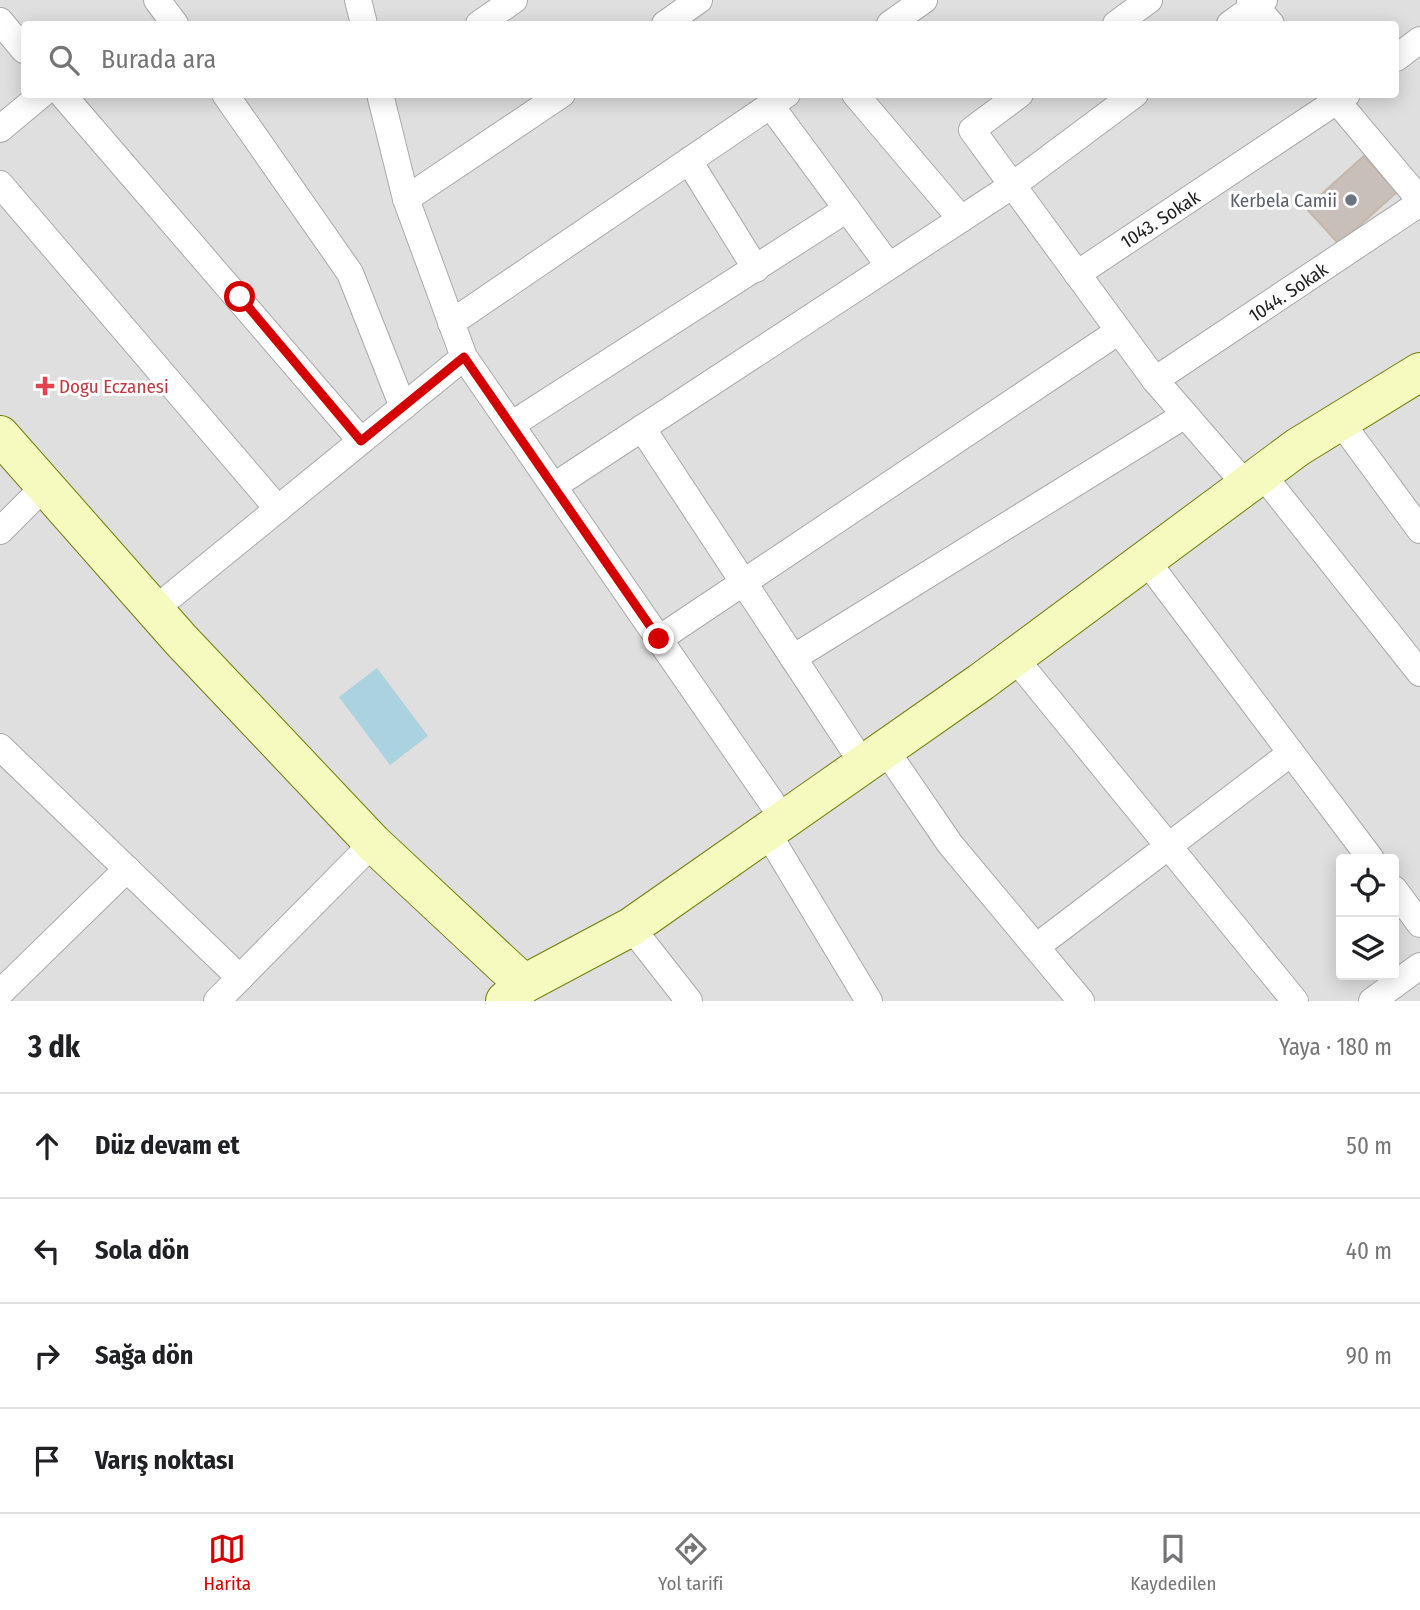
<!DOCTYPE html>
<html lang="tr">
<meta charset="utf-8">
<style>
:root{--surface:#fff;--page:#f2f2f2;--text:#202124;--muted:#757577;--line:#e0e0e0;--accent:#d40000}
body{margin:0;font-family:"Fira Sans Condensed",sans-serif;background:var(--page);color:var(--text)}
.controls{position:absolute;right:21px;bottom:21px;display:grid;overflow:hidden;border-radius:7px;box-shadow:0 4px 18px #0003}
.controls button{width:63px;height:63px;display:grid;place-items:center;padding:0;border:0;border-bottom:2px solid var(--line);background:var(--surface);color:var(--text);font:35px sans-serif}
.stop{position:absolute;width:21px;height:21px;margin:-16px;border:5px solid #d40000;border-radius:50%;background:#fff}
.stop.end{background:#d40000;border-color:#fff;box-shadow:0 2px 7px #0008}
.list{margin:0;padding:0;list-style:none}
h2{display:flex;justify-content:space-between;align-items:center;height:91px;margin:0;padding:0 28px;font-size:30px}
h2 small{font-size:23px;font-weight:400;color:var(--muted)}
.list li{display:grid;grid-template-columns:46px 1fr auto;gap:21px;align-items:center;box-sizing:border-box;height:105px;padding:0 28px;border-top:2px solid var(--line)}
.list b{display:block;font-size:26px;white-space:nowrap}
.list em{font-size:23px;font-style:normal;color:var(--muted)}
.icon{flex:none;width:38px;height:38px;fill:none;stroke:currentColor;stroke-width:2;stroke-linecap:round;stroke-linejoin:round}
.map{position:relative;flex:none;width:1420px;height:1001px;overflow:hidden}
.search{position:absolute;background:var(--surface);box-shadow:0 4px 18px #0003;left:21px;right:21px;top:21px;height:77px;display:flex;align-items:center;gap:18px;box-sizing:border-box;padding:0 24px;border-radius:7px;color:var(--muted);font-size:26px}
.sheet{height:511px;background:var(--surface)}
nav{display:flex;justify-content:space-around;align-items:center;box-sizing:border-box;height:98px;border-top:2px solid var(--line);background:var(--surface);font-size:19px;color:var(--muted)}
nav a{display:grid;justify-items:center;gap:4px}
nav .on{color:var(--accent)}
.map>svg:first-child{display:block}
</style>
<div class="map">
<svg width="1420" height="1001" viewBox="0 0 1420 1001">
<rect width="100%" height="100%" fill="#f2efe9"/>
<!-- residential -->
<path fill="#e0dfdf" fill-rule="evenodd" d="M0 0H1420V1001H0ZM24 24H1396V94H24ZM1341 859H1394V975H1341Z"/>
<!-- water -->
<polygon fill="#aad3df" points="377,668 428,736 390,765 339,697"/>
<!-- building -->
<polygon fill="#c7bfb8" stroke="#c4b6ab" stroke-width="2" points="1364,156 1397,192 1339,244 1306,208"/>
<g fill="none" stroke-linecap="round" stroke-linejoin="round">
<defs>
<g id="street">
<polyline points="157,0 175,24"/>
<polyline points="358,0 364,24"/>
<polyline points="1250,0 1271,24"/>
<polyline points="0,21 24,50"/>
<polyline points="479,24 514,0"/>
<polyline points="665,24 699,0"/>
<polyline points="890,24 924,0"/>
<polyline points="1116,24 1149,0"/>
<polyline points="1230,24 1264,0"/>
<polyline points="1396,58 1420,40"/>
<polyline points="62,94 361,441"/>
<polyline points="225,94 350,273 403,407"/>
<polyline points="380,94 406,199 464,357 784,820"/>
<polyline points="855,94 961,219"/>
<polyline points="1020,94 972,130 1155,380 1246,485"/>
<polyline points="1331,94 1420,200"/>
<polyline points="771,106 889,266"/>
<polyline points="0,129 42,94"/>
<polyline points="689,161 756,269"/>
<polyline points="0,184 278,509"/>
<polyline points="406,199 562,94"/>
<polyline points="1077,274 1347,94"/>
<polyline points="451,323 787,94"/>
<polyline points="1155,380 1420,203"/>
<polyline points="1340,421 1420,530"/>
<polyline points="511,425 847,209"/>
<polyline points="642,428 863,764"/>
<polyline points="1262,474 1420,673"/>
<polyline points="554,486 1013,185 1135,94"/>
<polyline points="0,531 45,486"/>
<polyline points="1146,560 1371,859"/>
<polyline points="154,610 464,357"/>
<polyline points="659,639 1119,331"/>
<polyline points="1014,657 1295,1001"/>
<polyline points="793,658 1185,415"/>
<polyline points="0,747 240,978"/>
<polyline points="885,749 950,844 1081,1001"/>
<polyline points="767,832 869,1001"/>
<polyline points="1394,889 1420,924"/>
<polyline points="631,927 689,1001"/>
<polyline points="1036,947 1291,753"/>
<polyline points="0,993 127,869"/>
<polyline points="217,1001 373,843"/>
<polyline points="1372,1001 1420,966"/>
</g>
<g id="secondary">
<polyline points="0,435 180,639 373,843 524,984"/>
<polyline points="505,1001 524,984 631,927 981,682 1298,447 1420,372"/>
</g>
</defs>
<!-- street casing -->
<use href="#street" stroke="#a9a9a9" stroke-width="28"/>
<!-- secondary casing -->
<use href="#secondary" stroke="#707d05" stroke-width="40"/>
<!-- street -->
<use href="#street" stroke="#fff" stroke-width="26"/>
<!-- secondary -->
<use href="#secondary" stroke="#f7fabf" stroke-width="38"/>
</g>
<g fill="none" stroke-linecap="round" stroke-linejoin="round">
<!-- route -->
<polyline stroke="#d40000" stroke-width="9" points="240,297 361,441 464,357 659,639"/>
</g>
<!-- markers -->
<circle fill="#6b7280" stroke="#fff" stroke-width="2.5" cx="1351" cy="200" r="7"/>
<path fill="#e0444e" stroke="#fff" stroke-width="2.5" d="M41.5 375.5h7v7h7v7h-7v7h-7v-7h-7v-7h7z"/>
<g text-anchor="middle" stroke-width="6" stroke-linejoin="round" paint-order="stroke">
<!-- worship labels -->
<g font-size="19" fill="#5b616d" stroke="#fff" text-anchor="end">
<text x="1337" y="207">Kerbela Camii</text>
</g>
<!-- street labels -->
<g font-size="19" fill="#222" stroke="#fff">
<text transform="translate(1160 219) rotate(-33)" y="7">1043. Sokak</text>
<text transform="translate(1288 292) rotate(-34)" y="7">1044. Sokak</text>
</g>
<!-- health labels -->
<g font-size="19" fill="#be3a42" stroke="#fff" text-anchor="start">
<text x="59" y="393">Dogu Eczanesi</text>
</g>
</g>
</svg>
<div class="controls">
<button><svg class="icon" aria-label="locate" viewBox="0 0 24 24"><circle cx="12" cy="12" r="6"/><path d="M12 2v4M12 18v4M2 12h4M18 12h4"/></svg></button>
<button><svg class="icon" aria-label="layers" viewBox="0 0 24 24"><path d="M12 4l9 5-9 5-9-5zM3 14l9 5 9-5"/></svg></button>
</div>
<div class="stop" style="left:240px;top:297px"></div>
<div class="stop end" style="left:659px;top:639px"></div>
<div class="search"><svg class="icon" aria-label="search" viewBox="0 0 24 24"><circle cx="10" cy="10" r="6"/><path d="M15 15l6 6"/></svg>Burada ara</div>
</div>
<section class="sheet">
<h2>3 dk<small>Yaya · 180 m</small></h2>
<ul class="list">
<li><svg class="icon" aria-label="ahead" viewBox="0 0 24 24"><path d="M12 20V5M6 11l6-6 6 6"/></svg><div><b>Düz devam et</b></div><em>50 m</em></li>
<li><svg class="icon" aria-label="left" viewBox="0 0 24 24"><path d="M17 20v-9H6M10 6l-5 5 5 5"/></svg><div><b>Sola dön</b></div><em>40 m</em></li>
<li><svg class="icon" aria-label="right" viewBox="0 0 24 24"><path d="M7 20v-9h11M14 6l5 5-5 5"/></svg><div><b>Sağa dön</b></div><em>90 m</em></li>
<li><svg class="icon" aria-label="arrive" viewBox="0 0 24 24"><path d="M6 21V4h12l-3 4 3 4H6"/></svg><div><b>Varış noktası</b></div></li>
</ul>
</section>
<nav>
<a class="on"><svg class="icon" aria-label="map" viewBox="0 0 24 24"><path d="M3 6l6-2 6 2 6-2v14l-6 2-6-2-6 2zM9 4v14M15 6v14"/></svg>Harita</a>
<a><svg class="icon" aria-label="directions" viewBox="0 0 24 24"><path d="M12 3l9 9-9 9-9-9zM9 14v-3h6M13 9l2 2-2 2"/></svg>Yol tarifi</a>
<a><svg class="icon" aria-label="saved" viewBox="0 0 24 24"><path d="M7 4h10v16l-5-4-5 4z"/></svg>Kaydedilen</a>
</nav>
